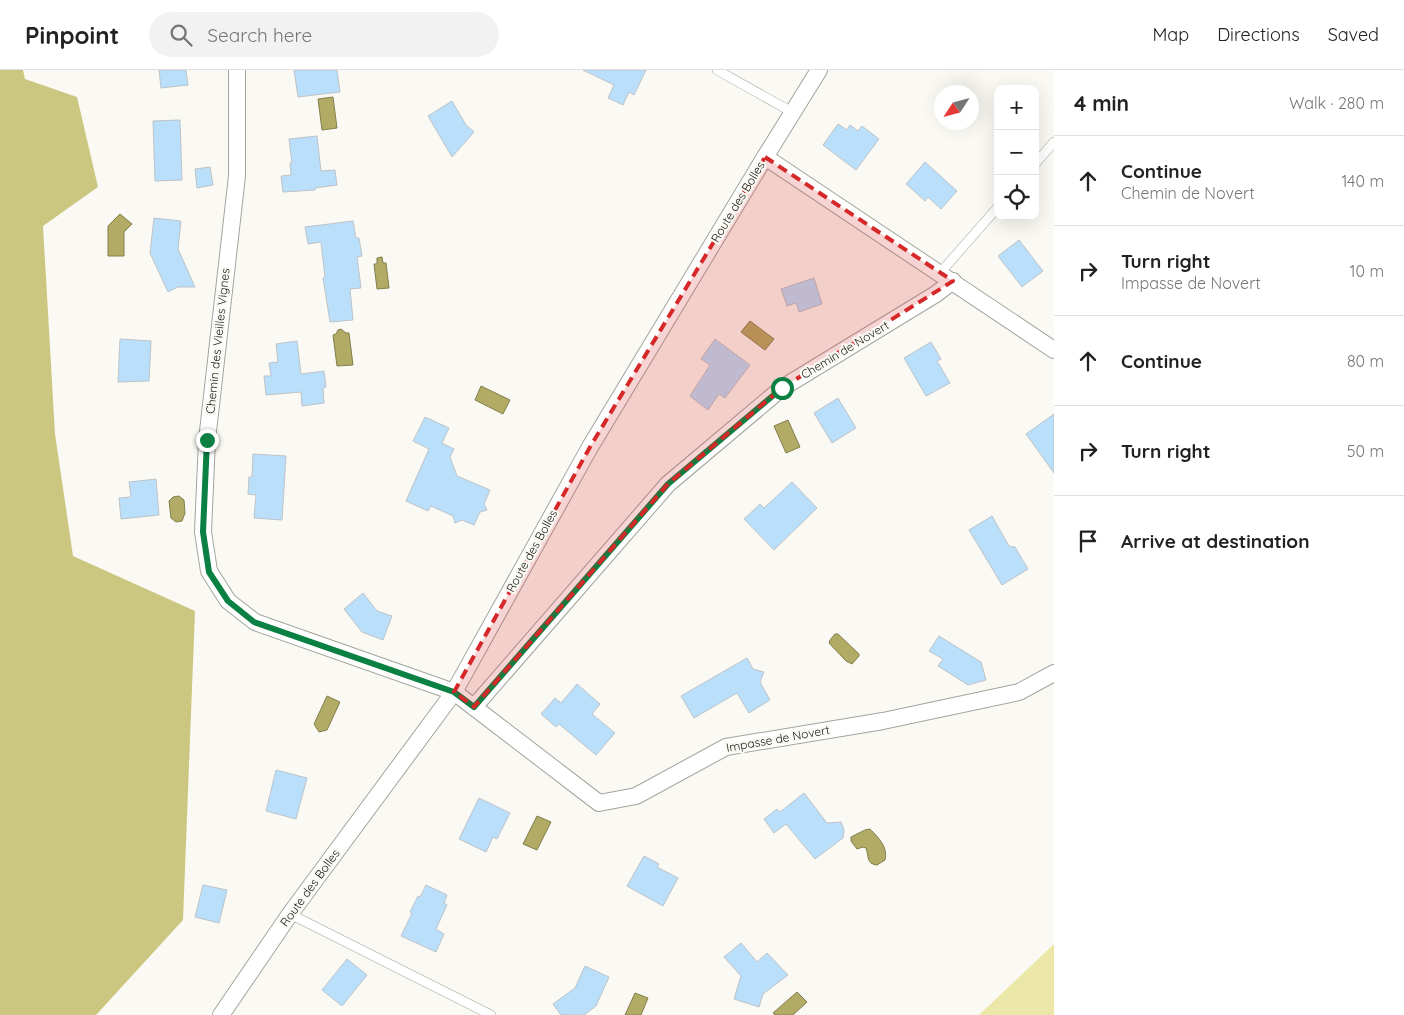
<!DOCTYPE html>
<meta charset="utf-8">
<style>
:root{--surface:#fff;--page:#f2f2f2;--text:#222;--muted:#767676;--line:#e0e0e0}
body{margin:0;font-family:Quicksand,sans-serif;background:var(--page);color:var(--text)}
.controls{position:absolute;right:15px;top:15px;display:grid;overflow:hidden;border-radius:10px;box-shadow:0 5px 20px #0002}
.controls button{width:45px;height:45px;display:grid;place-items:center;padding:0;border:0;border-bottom:1px solid var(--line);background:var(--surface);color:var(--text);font:25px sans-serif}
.compass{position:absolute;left:934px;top:15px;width:45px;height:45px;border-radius:50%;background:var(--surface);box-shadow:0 5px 20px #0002;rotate:234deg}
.stop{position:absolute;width:15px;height:15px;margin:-11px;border:4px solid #0b8043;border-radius:50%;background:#fff}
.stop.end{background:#0b8043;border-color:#fff;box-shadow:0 1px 5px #0008}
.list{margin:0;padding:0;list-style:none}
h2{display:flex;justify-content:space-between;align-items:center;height:65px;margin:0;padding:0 20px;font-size:21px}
h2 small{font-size:16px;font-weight:400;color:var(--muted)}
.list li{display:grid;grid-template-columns:32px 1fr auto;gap:15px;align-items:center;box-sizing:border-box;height:90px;padding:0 20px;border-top:1px solid var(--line)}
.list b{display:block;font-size:19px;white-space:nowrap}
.list p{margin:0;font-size:16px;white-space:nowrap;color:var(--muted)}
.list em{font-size:16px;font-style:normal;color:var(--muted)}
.icon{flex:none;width:28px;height:28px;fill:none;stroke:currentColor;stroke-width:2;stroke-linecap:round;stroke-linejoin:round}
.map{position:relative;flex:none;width:1054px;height:945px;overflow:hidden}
header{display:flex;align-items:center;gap:30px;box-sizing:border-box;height:70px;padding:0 25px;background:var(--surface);border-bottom:1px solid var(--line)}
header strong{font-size:24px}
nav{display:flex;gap:28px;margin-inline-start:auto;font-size:18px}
.search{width:350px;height:45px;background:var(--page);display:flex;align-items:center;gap:12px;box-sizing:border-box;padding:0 18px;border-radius:28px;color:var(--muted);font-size:19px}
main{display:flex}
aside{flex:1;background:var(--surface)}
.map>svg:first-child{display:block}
</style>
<header>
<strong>Pinpoint</strong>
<div class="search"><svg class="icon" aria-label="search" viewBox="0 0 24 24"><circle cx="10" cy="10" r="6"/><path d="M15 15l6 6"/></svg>Search here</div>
<nav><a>Map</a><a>Directions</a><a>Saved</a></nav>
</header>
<main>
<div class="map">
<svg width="1054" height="945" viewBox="0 0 1054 945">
<rect width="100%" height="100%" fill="#faf9f3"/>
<!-- green -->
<polygon fill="#ebe7a9" points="1054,874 1054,945 979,945"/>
<!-- forest -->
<polygon fill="#ccc780" points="0,0 23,0 25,9 77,27 98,117 43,156 55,364 73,486 195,541 183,850 96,945 0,945"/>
<!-- water -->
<g fill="#b1ab65" stroke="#837f4d">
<polygon points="333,27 337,58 322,60 318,29"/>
<polygon points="120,144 132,154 124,162 124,186 108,186 108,156"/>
<polygon points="382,187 383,193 386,193 389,218 377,219 374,194 377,194 377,188"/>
<polygon points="750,251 774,269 765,280 741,262"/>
<polygon points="341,259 346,263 349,263 353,295 337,296 333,265 336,264 338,260"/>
<polygon points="481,316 510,330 503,344 475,330"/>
<polygon points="788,350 800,377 786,383 774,356"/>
<polygon points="179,426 184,430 185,443 182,451 176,452 171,448 169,431 173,427"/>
<polygon points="835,564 838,564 859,584 859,586 852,594 846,591 829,573 830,570"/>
<polygon points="327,626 340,632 327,660 319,662 314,654"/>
<polygon points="537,746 551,752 537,780 523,774"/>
<path d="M870 759C879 768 888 777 885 790L877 795C866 794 869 786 866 778L863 777 857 779 851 771V767L865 760Z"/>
<polygon points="797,922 807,932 793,945 775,945 773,943"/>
<polygon points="635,923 648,928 641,945 625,945"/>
</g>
<!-- building -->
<g fill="#badffb" stroke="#bec3c7">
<polygon points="159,0 186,0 188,15 161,18"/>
<polygon points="294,0 337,0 340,22 298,27"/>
<polygon points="583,0 646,0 634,25 629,22 623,35 608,28 614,15"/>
<polygon points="452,31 466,55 474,62 452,87 428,46"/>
<polygon points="180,50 182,110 155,111 153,51"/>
<polygon points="838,54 847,60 850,55 858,61 862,56 879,69 856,100 823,75"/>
<polygon points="317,66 321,101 335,100 337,115 315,118 315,120 283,122 281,106 291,105 290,93 292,93 289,69"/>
<polygon points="925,92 957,121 941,139 928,127 925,131 906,114"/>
<polygon points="210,97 213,115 197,118 195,99"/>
<polygon points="154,148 181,151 178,179 195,217 178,217 168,222 150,183"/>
<polygon points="353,151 356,168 359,168 362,186 357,187 361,218 350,219 353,250 330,252 323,208 325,207 321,172 308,174 305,157"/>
<polygon points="1019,170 1043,201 1022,217 998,186"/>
<polygon points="814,208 822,234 799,242 796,233 787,236 781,219"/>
<polygon points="120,269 151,271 149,311 118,312"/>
<polygon points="715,269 750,295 725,328 719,324 708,340 690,326 710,295 701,289"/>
<polygon points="297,271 301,304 324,301 326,317 323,318 324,333 302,336 301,322 266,325 264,306 271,306 269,293 278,292 276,274"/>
<polygon points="931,272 941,289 937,291 950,313 926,326 904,288"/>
<polygon points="838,328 856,358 832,373 814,343"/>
<polygon points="1054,344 1054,403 1026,364"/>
<polygon points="425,347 449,358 442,373 454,379 450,387 457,406 490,420 484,434 487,440 480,442 474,455 462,450 455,453 453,446 431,436 428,441 406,431 429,379 413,371"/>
<polygon points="253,384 286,386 282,450 254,448 256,425 248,424 249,407 252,407"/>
<polygon points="156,409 159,445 121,449 119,428 131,427 129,412"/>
<polygon points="792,412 817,438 774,480 744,449 760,434 764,438"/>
<polygon points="992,446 1009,476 1015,477 1028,499 1002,515 969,460"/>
<polygon points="363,523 377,541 392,546 383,570 362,562 344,539"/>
<polygon points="939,566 981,592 986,610 968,615 938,596 943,589 929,581"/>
<polygon points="747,588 753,599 764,602 760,612 770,630 749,643 737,623 694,648 681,626"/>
<polygon points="577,614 600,634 592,644 615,663 596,685 559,654 556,657 541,644 555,628 561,633"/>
<polygon points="276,700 307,708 296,749 266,741"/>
<polygon points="804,723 827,753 841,752 844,760 843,768 815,789 786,754 774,763 764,749 777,739 780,742"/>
<polygon points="479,728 510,743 497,769 493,767 486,782 459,769"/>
<polygon points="644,786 659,794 657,797 678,808 663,836 627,816"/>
<polygon points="203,815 227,820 219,853 195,847"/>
<polygon points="426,815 447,825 444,833 447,835 436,859 444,864 436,882 401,866 412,843 410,842 418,826 420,827"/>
<polygon points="741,873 757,892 767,883 788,905 763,924 759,937 734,929 741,906 724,887"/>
<polygon points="347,889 367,905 342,936 322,920"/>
<polygon points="585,896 609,907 596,936 584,945 561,945 553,934 575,918"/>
</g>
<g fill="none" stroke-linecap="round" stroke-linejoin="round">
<defs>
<g id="lane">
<polyline points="717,0 792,42"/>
<polyline points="1035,94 1054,72"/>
<polyline points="940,203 998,137"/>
<polyline points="290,844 491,945"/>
</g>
<g id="street">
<polyline points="237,0 237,106 207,370 203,462 209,501 228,531 255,552 454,622 599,733 636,726 726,677 883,651 1019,622 1054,603"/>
<polyline points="765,87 1054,280"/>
<polyline points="474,637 668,414 782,318 936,224 953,211"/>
<polyline points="221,945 290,844 454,622 590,377 765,87 819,0"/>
</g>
</defs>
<!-- lane casing -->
<use href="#lane" stroke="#a4a49e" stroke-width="10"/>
<!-- street casing -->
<use href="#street" stroke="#a4a49e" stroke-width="18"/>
<!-- lane -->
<use href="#lane" stroke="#fff" stroke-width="9"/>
<!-- street -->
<use href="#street" stroke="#fff" stroke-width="16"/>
</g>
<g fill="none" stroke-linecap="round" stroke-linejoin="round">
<!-- route -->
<polyline stroke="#0b8043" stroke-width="6" points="207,370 203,462 209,502 228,531 254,552 454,622 474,637 668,414 782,318"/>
</g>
<!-- marked area -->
<path fill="#d62828" fill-opacity="0.2" stroke="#d62828" stroke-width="4" stroke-dasharray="10 6" stroke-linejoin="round" d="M765 87 953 211 782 318 668 414 474 637 454 622 590 377Z"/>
<g text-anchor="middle" stroke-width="4.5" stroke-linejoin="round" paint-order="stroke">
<!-- street labels -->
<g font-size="12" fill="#171714" stroke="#faf9f3">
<text transform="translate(738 132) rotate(-59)" y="4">Route des Bolles</text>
<text transform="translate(218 271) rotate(-84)" y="4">Chemin des Vieilles Vignes</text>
<text transform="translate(845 280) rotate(-31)" y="4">Chemin de Novert</text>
<text transform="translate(532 481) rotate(-61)" y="4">Route des Bolles</text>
<text transform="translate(778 669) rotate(-10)" y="4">Impasse de Novert</text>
<text transform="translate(310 818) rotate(-54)" y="4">Route des Bolles</text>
</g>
</g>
</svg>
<div class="controls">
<button>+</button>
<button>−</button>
<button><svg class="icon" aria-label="locate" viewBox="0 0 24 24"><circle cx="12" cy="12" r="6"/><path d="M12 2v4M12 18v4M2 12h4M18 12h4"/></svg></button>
</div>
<svg class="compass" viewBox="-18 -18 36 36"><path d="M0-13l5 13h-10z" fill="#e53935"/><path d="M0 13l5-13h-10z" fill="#767676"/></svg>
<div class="stop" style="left:782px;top:318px"></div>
<div class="stop end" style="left:207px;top:370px"></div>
</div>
<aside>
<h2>4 min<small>Walk · 280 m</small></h2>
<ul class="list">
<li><svg class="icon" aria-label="ahead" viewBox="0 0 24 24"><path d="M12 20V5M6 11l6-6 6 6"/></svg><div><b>Continue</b><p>Chemin de Novert</p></div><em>140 m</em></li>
<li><svg class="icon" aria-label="right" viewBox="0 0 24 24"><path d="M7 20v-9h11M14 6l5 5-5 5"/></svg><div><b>Turn right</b><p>Impasse de Novert</p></div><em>10 m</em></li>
<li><svg class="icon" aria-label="ahead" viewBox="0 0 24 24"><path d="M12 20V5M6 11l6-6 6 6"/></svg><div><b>Continue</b></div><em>80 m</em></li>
<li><svg class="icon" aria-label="right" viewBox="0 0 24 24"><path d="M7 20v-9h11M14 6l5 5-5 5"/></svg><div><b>Turn right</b></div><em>50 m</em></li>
<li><svg class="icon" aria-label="arrive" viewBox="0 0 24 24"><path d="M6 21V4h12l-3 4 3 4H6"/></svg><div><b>Arrive at destination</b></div></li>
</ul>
</aside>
</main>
